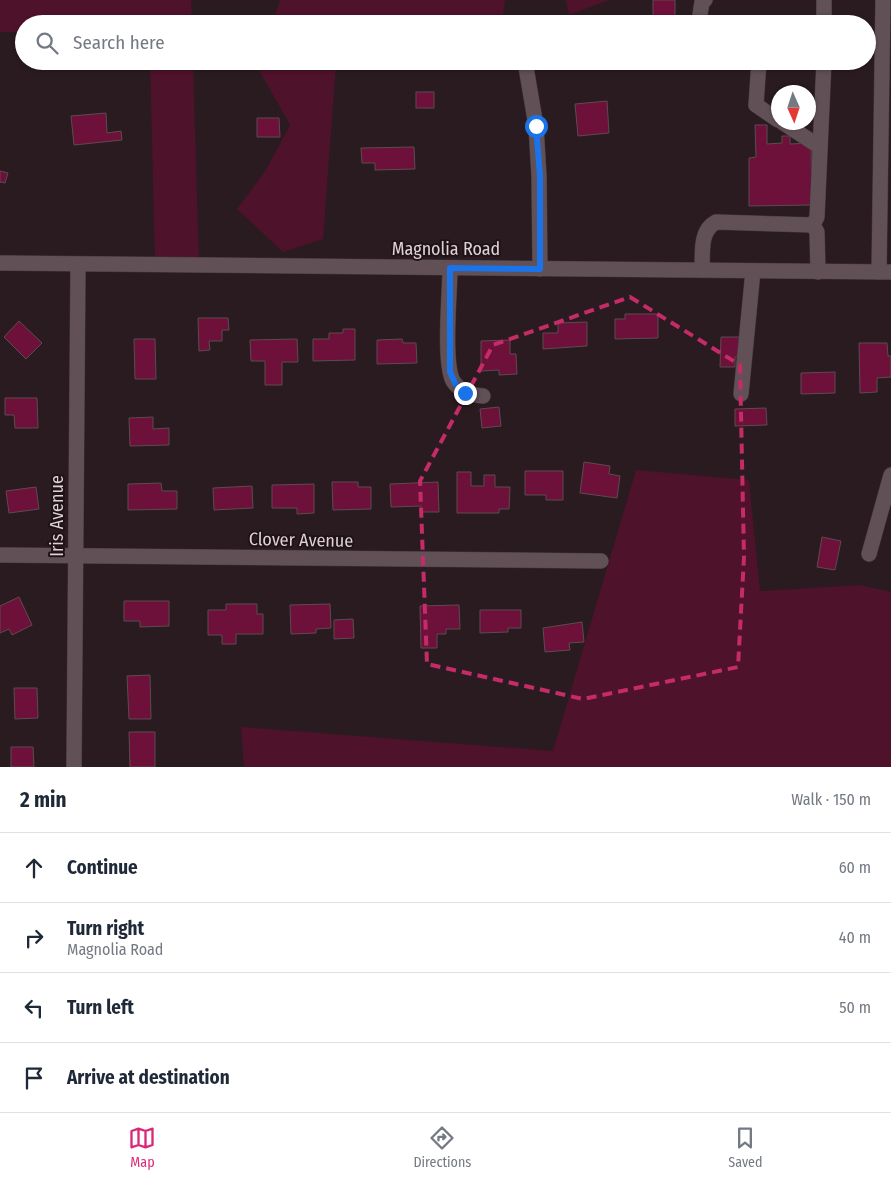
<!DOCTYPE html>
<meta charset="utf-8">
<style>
:root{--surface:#fff;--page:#f2f2f3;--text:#1f2937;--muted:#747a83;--line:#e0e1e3;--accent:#db2777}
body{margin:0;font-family:"Fira Sans Condensed",sans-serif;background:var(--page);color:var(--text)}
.compass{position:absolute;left:771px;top:85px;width:45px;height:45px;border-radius:50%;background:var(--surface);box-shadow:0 1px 4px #0004;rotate:177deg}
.stop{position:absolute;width:15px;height:15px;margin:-11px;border:4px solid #1a73e8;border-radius:50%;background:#fff}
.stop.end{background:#1a73e8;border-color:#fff;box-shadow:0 1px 5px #0008}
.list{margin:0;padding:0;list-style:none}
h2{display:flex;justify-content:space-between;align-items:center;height:65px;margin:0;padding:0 20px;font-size:21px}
h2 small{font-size:16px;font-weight:400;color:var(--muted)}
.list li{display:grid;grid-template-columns:32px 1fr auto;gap:15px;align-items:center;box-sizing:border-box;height:70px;padding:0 20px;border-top:1px solid var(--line)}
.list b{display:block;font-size:19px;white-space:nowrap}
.list p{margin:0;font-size:16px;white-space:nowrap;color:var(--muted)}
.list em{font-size:16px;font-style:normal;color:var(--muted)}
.icon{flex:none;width:28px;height:28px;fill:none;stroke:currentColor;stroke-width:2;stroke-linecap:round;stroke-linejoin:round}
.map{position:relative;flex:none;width:891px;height:767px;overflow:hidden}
.search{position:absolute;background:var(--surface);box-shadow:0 1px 4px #0004;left:15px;right:15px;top:15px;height:55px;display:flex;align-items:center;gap:12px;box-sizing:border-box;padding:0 18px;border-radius:28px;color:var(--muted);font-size:19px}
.sheet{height:345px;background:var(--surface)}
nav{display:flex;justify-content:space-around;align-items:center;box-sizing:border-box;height:70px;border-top:1px solid var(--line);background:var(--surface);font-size:14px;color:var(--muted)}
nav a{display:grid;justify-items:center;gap:2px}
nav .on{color:var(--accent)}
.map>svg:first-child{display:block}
</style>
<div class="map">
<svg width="891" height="767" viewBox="0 0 891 767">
<rect width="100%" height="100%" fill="#2a1b20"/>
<!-- green -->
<g fill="#4e122a">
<polygon points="0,0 191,0 192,24 24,24 24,32 0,32"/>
<polygon points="280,0 505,0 502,24 272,24"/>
<polygon points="566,0 609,0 569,15"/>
<polygon points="150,61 193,61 199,264 155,264"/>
<polygon points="260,61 499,61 336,64 323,239 283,252 237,209 266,170 290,125 258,68"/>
<polygon points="636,470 749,480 760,591 860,585 891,592 891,767 244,767 241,727 553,751"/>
</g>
<!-- building -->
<g fill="#6e113a" stroke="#5c4b4f">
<rect x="653" y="0" width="22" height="24"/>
<rect x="416" y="92" width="18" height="16"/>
<polygon points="607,101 609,133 578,136 575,104"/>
<polygon points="106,113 107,133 121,131 122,140 74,145 71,116"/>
<polygon points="257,118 279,118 280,137 257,137"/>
<polygon points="755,125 767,125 767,144 782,143 782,136 790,136 790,144 811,143 812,205 749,206 749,158 756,157"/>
<polygon points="414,147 415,169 375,170 375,163 362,163 361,148"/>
<polygon points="0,171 8,173 5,183 0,182"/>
<polygon points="625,314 658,314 658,338 615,339 615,319 625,319"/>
<polygon points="198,318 228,318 229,330 222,330 222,341 209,341 210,350 199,351"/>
<polygon points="19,321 42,343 26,359 4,337"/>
<polygon points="587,322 587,346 543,349 543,333 558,333 558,323"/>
<polygon points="343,329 355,329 355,360 313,361 313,339 329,339 329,333 343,333"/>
<polygon points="721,337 743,337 743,357 735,357 735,367 720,367"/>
<polygon points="134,339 155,339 156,379 135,379"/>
<polygon points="297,339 298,362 282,362 282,385 265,385 265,361 251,361 250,340"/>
<polygon points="402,339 403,343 416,343 417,363 377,364 377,340"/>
<polygon points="510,340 510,354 516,354 517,374 499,375 499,370 481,371 481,341"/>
<polygon points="859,343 887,343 888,356 891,356 891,377 877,378 877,392 860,393"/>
<polygon points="835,372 835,393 801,394 801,373"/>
<polygon points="5,398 37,398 38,428 15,428 14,415 5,415"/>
<polygon points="499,407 501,426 482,428 480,409"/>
<polygon points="766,408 767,425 735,426 735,409"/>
<polygon points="153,417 153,429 169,428 169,445 130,446 129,418"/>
<polygon points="584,462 610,466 609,474 620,476 617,498 580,493"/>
<polygon points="525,471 563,471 563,500 546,500 546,495 525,495"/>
<polygon points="457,472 471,472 471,486 484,486 484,475 495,475 495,487 510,487 509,509 499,509 499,513 457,513"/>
<polygon points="332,482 358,482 358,487 371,487 371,509 333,510"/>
<polygon points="438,482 439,512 421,512 421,506 391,507 390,484"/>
<polygon points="161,483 162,491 177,491 177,509 128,510 128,484"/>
<polygon points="314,484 314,513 297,514 297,508 272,508 272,485"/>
<polygon points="252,486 253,508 214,510 213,488"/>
<polygon points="36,487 39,509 9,513 6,491"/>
<polygon points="822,537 841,541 835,570 817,567"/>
<polygon points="19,597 32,625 12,635 9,629 0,633 0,606"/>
<polygon points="124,601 169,601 169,626 140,627 140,621 124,621"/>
<polygon points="226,604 257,604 257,614 263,614 263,634 236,634 236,644 222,644 222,635 208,635 208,610 226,610"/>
<polygon points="330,604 331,628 316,629 316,633 291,634 290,605"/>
<polygon points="459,605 460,629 446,629 446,634 437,634 437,648 421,648 420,606"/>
<polygon points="480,610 521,610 521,628 508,628 508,632 480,633"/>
<polygon points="353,619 354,638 334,639 334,620"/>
<polygon points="582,622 584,642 569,643 570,650 545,652 543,628"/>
<polygon points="150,675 151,719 129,719 127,676"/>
<polygon points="14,688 37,688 38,718 15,719"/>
<polygon points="129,732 155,732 155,767 130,767"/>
<polygon points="11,747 33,747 34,767 11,767"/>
</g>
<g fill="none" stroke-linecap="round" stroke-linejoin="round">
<defs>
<g id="minor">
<polyline points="824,0 824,24"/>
<polyline points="702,24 699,21 702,2 705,0"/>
<polyline points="759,61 756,105 778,120"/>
<polyline points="526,67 536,126 539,176 540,269"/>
<polyline points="782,122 820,147"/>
<polyline points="813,225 817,217 824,61"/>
<polyline points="813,225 817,232 818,272"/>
<polyline points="0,263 891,272"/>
<path d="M450 268C450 292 443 362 453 381 460 392 471 395 483 396"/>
<path d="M702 270C703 254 699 231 716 222L813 225"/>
<polyline points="879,272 883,0"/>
<polyline points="741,394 753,271"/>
<polyline points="869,554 891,475"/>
<polyline points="0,555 601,561"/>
<polyline points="74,767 78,264"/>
</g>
</defs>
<!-- minor casing -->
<use href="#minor" stroke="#43373a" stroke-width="16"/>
<!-- minor -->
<use href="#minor" stroke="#615055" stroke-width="15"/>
</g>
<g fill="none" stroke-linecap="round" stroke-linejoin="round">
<!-- route -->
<polyline stroke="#1a73e8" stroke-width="6" points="465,393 456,385 450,372 450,268 540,269 540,176 536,126"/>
</g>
<!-- marked area -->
<path fill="none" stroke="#c52b67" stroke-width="4" stroke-dasharray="10 6" stroke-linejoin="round" d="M630 297 740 365 744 557 738 667 583 699 427 664 420 481 493 345Z"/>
<g text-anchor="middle" stroke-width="4" stroke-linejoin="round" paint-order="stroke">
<!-- street labels -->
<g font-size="18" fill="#ddd3d6" stroke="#201216">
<text x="446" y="255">Magnolia Road</text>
<text transform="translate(57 516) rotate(-90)" y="6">Iris Avenue</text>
<text transform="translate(301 540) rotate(1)" y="6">Clover Avenue</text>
</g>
</g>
</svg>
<svg class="compass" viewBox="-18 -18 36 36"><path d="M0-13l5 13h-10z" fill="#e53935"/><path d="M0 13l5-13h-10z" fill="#747a83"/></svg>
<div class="stop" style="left:536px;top:126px"></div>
<div class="stop end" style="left:465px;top:393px"></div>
<div class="search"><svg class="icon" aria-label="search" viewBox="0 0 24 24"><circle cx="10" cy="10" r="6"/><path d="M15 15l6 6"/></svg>Search here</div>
</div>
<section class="sheet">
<h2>2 min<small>Walk · 150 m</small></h2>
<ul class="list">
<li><svg class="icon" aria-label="ahead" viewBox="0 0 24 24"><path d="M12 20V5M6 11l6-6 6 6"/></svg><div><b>Continue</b></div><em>60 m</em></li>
<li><svg class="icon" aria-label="right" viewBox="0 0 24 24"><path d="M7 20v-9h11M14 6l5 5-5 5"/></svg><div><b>Turn right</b><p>Magnolia Road</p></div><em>40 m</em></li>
<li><svg class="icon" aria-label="left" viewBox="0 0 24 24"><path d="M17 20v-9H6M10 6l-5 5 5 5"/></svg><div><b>Turn left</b></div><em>50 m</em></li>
<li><svg class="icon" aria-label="arrive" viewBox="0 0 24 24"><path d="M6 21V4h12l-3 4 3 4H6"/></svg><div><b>Arrive at destination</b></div></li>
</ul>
</section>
<nav>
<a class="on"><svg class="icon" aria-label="map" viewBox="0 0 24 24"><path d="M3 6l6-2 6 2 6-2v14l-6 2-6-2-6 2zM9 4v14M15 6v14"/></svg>Map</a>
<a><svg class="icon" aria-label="directions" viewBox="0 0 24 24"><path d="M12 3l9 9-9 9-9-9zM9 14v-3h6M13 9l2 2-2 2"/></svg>Directions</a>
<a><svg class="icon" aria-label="saved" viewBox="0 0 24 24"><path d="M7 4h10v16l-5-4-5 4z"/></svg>Saved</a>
</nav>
